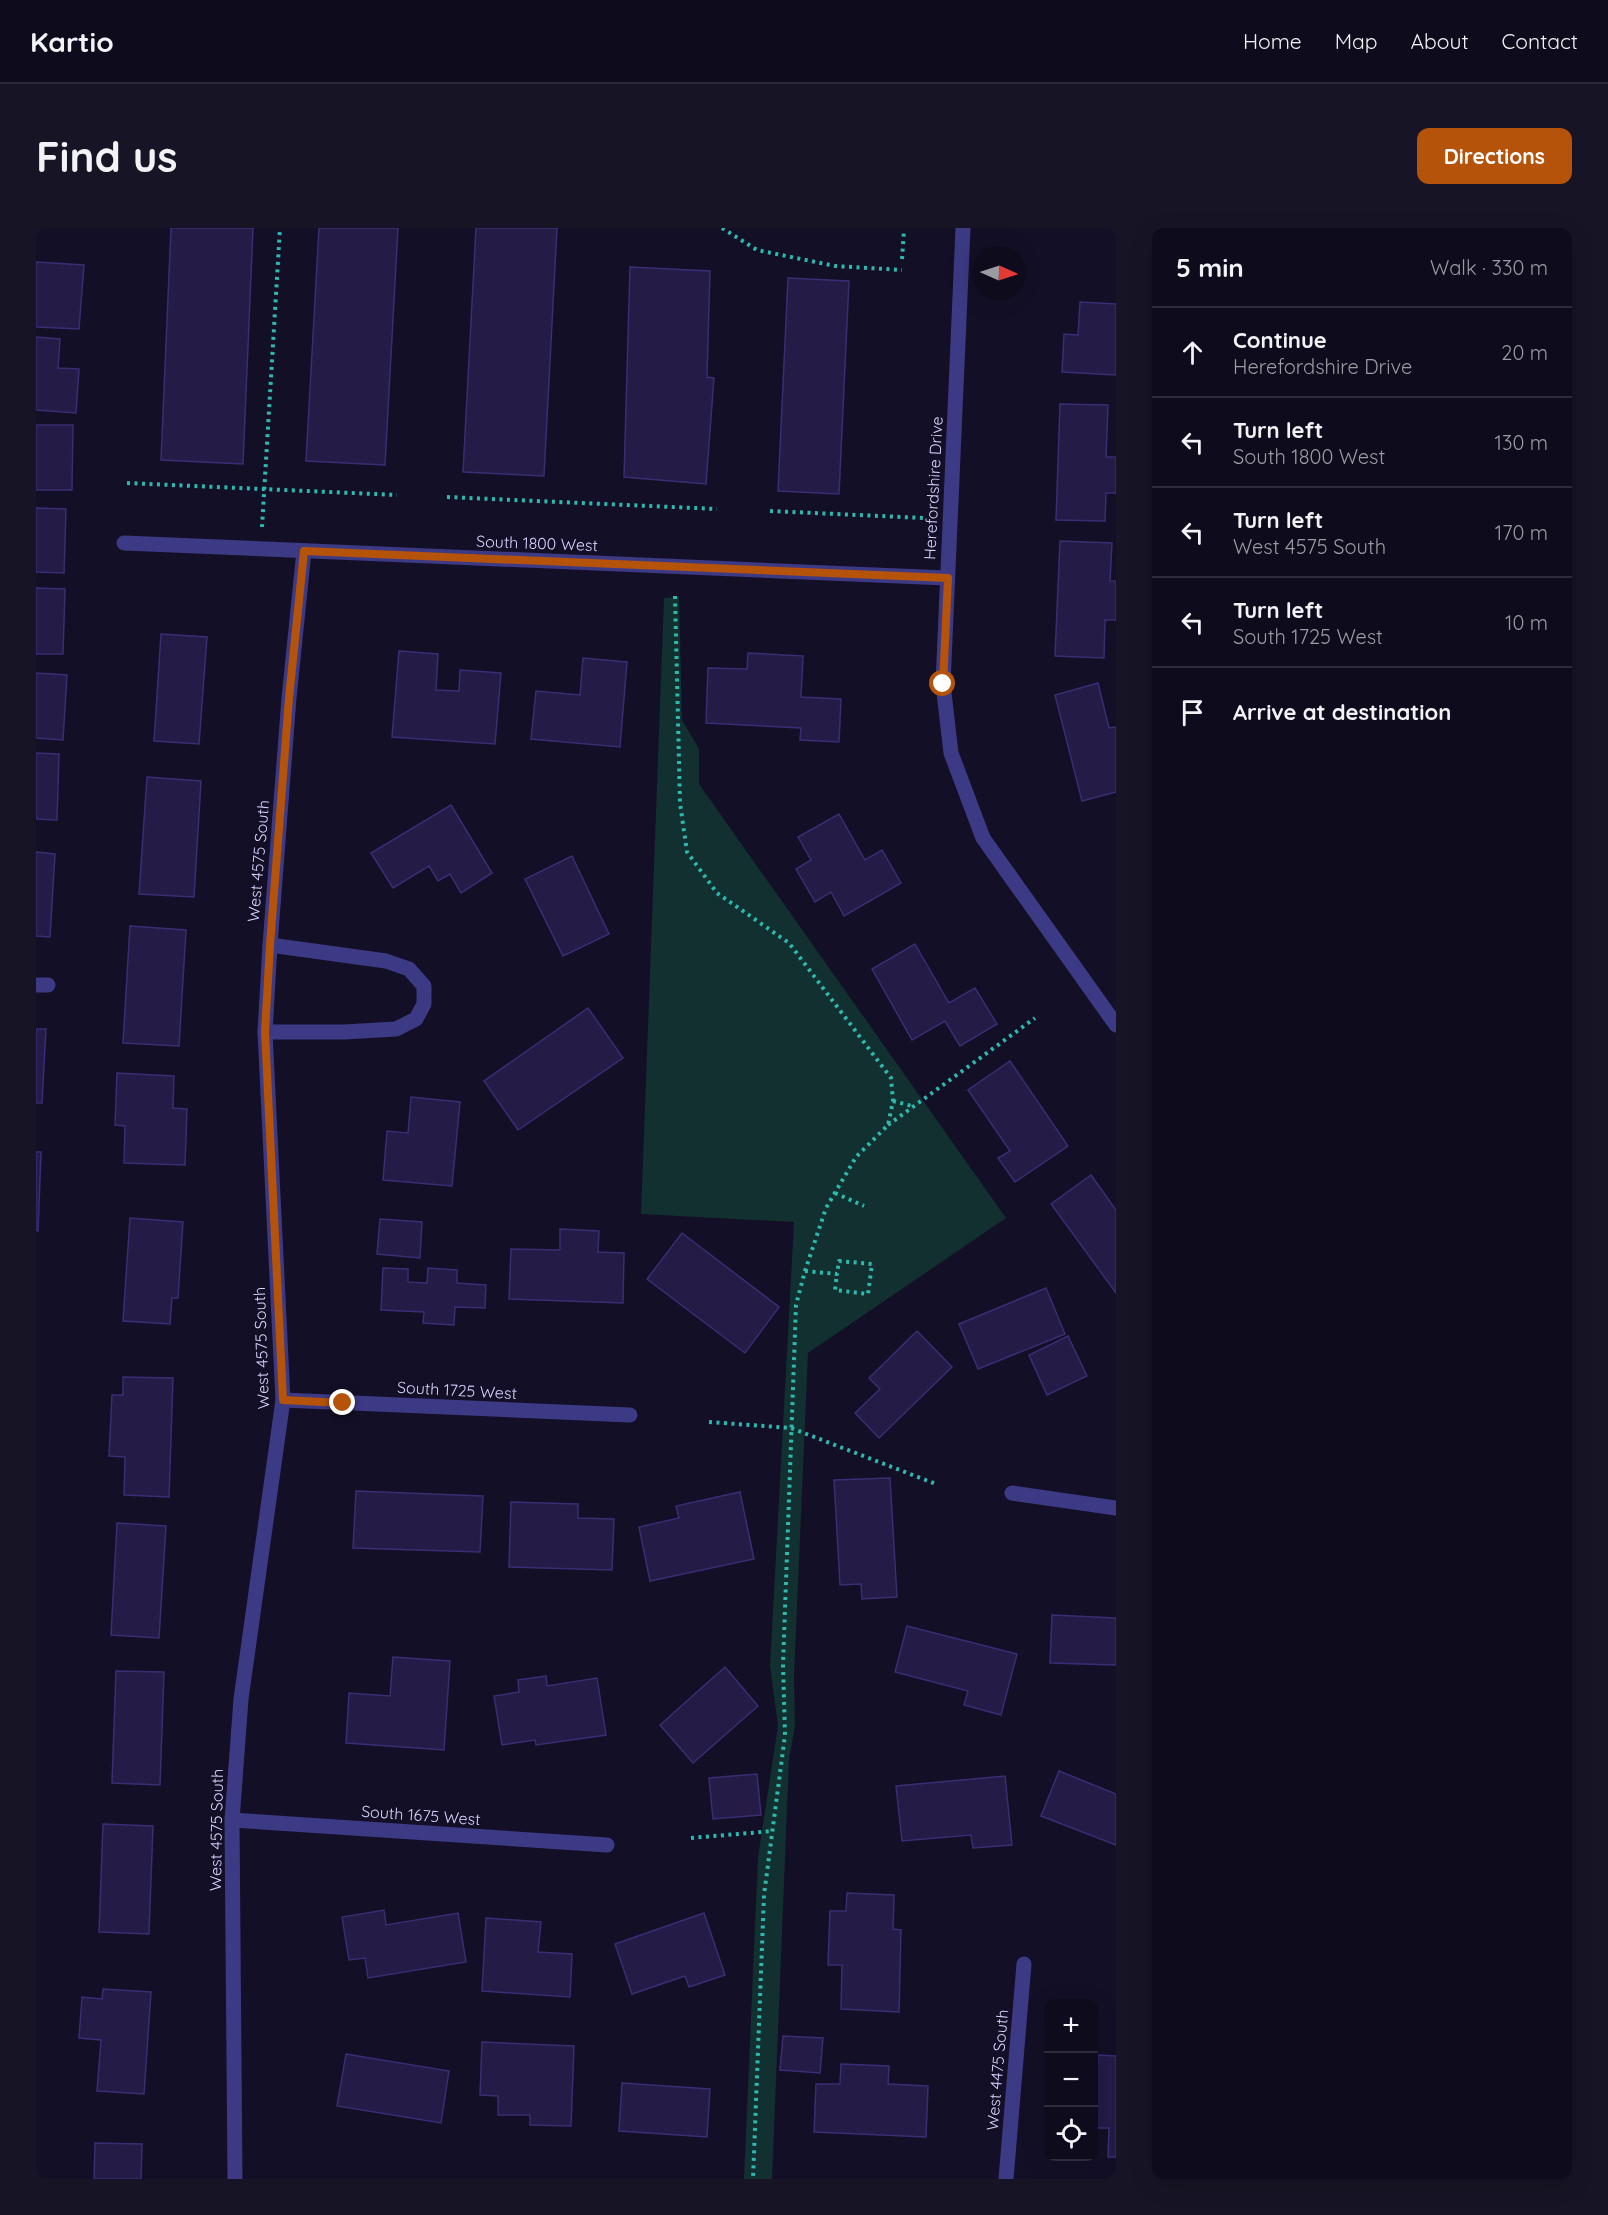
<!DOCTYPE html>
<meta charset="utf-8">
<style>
:root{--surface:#0e0b1c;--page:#171425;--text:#f1f3f6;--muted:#9b9ba3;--line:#2e2b3b;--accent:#b45309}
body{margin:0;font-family:Quicksand,sans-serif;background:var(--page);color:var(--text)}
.controls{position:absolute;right:18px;bottom:18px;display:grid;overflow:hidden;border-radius:12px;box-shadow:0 6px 24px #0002}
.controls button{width:54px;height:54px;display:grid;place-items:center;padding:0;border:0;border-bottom:2px solid var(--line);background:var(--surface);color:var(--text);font:30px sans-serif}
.compass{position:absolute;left:936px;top:18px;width:54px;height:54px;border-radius:50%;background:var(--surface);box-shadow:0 6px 24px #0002;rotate:93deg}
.stop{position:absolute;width:18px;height:18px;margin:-14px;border:4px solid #b45309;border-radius:50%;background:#fff}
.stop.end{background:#b45309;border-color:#fff;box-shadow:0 2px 6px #0008}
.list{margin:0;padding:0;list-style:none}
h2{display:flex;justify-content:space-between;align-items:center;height:78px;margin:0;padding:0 24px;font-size:26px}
h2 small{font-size:20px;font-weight:400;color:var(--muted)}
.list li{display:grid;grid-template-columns:39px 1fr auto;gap:18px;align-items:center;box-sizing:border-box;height:90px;padding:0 24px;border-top:2px solid var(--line)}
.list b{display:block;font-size:22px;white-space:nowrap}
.list p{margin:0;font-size:20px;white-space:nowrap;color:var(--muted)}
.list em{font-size:20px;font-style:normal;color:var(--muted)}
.icon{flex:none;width:33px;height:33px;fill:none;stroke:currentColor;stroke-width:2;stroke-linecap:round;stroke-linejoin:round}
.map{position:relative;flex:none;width:1080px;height:1951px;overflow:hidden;border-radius:12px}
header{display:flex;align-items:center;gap:36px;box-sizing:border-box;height:84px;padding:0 30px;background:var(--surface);border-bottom:2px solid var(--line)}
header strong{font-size:28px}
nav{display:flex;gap:33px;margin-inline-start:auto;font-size:21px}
.intro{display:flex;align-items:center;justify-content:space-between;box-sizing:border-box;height:144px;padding:0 36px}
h1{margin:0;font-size:42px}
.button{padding:15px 27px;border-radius:12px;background:var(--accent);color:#fff;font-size:21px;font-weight:700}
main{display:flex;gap:36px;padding:0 36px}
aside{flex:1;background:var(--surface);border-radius:12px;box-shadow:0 6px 24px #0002}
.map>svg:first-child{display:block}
</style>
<header>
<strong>Kartio</strong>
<nav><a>Home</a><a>Map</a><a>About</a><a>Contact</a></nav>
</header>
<div class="intro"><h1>Find us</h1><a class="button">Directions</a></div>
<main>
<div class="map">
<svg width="1080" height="1951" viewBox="0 0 1080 1951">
<rect width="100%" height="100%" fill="#130f26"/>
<!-- green -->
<polygon fill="#12302f" points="643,369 646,492 663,521 663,556 970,990 772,1125 758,1448 759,1499 753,1531 736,1951 708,1951 722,1629 742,1498 734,1438 758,994 605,986 628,370"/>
<!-- building -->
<g fill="#241b47" stroke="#3b2d73" stroke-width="1.5">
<polygon points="135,0 217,0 207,236 125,232"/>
<polygon points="283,0 362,0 349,237 270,233"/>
<polygon points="440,0 521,0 508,248 427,244"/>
<polygon points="0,34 48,37 43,101 0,99"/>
<polygon points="594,39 674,43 671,149 678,150 670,256 588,249"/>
<polygon points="752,50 813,53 803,266 742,263"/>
<polygon points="1044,74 1080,76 1080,147 1026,144 1028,106 1042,107"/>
<polygon points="0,109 24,111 22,140 43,141 40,185 0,182"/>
<polygon points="1024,176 1072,177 1070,229 1080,229 1080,265 1070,265 1069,293 1020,292"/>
<polygon points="0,197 37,197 36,262 0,262"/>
<polygon points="0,280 30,281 28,345 0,344"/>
<polygon points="1024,313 1076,315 1074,353 1080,353 1080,392 1069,392 1068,430 1019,428"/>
<polygon points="0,360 29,361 27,426 0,426"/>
<polygon points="125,406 171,409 163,516 118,513"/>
<polygon points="363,423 402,426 400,462 423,463 424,442 465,445 459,516 356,509"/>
<polygon points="712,425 767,428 765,469 805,471 803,514 764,512 765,500 670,495 672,440 711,441"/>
<polygon points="547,430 591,434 584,519 495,511 500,463 544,467"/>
<polygon points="0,445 31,447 27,512 0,510"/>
<polygon points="1062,455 1073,500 1080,499 1080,564 1046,573 1019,467"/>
<polygon points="0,525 23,526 21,592 0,591"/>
<polygon points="111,549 165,553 158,669 103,666"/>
<polygon points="415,577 456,645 425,665 414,646 402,653 393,638 357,660 335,625"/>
<polygon points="803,586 829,632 846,622 865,655 808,688 795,664 779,674 760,641 775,632 762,609"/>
<polygon points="0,624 19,626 14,709 0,708"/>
<polygon points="536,628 573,706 527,728 489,651"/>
<polygon points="94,698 150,702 143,818 87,815"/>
<polygon points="879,716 913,775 939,760 961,796 924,818 909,793 876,812 836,741"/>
<polygon points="552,780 587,830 482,902 448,853"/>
<polygon points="0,801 10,801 6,875 0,875"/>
<polygon points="974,833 1032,918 979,954 962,930 974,923 932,862"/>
<polygon points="81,845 138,848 137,880 151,881 149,937 88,935 89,898 79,897"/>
<polygon points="375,869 424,874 416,958 347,952 351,903 372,905"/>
<polygon points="0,924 5,924 2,1003 0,1002"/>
<polygon points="1055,947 1080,982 1080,1065 1015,976"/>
<polygon points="94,990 147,994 142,1070 136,1070 134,1096 87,1093"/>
<polygon points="344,991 386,994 384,1030 341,1026"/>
<polygon points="524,1001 563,1003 562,1024 588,1025 587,1075 473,1071 475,1021 524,1022"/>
<polygon points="646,1005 743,1079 709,1125 611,1051"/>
<polygon points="347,1040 372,1041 372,1054 391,1055 392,1040 421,1042 421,1055 450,1057 449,1080 419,1079 418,1097 387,1095 388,1084 345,1082"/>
<polygon points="1010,1060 1029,1106 942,1141 923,1096"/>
<polygon points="881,1103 916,1139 843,1210 819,1185 844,1161 833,1150"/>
<polygon points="1032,1108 1051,1148 1011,1167 993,1127"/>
<polygon points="87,1149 137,1150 133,1269 88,1267 89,1229 73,1228 76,1167 87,1167"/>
<polygon points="854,1250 861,1369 826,1371 825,1356 804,1357 798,1252"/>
<polygon points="320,1263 447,1268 444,1324 317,1320"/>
<polygon points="704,1264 718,1331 614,1353 603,1299 643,1290 640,1278"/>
<polygon points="475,1274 542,1276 542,1290 578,1291 576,1342 473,1339"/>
<polygon points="81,1295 130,1298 123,1410 75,1407"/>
<polygon points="1016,1387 1080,1390 1080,1437 1014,1435"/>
<polygon points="871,1398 981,1426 965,1487 928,1477 932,1463 859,1444"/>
<polygon points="357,1429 414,1433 408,1522 310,1515 313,1465 354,1468"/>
<polygon points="689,1439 722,1478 657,1535 624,1497"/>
<polygon points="80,1443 128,1444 124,1557 76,1555"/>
<polygon points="510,1448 511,1458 561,1450 570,1507 500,1517 499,1512 466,1517 458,1468 483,1464 482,1452"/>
<polygon points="1023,1543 1080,1566 1080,1617 1005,1588"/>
<polygon points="721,1546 725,1587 677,1591 673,1550"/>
<polygon points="969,1548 976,1617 937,1620 935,1607 866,1613 860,1558"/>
<polygon points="67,1596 117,1598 113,1706 63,1704"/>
<polygon points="811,1665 858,1667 857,1701 865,1702 863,1784 805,1781 806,1737 792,1737 794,1683 810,1683"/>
<polygon points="348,1682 350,1697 422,1685 430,1734 332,1750 329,1730 313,1732 306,1689"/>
<polygon points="668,1685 689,1747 653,1759 649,1748 596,1766 579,1716"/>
<polygon points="450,1690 505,1694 502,1724 536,1726 534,1769 446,1763"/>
<polygon points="67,1761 115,1764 108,1866 61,1863 65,1812 43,1810 46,1769 66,1771"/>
<polygon points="747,1808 787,1810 784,1845 744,1842"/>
<polygon points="446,1814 538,1818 535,1898 494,1897 494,1887 462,1887 462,1868 444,1867"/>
<polygon points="310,1826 413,1843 405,1895 301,1878"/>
<polygon points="1062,1827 1080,1828 1080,1929 1072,1929 1073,1900 1058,1900"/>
<polygon points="805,1836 853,1838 852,1856 892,1858 890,1909 778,1904 780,1856 804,1856"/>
<polygon points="586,1855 674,1861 671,1909 583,1903"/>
<polygon points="59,1915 106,1916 105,1951 58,1951"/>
</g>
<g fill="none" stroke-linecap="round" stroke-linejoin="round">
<!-- path -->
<g stroke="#2fb8b0" stroke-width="4" stroke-dasharray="3 4.5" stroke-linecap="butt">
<polyline points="686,0 721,22 799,38 866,42"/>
<polyline points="866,31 868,2"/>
<polyline points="91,255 361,267"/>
<polyline points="411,269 681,281"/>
<polyline points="734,283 888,290"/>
<polyline points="226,299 244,0"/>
<polyline points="639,368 644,575 651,624 681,665 753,715 855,850 857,873 852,897 820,929 790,980 769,1043 760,1077 747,1436 749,1507 728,1667 717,1951"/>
<polyline points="857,873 876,878"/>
<polyline points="852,897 999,790"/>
<polyline points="799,965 828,978"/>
<polyline points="769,1043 801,1046 803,1033 836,1036 832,1066 799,1062 801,1046"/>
<polyline points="673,1194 755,1200 900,1256"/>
<polyline points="655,1610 737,1603"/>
</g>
<!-- minor -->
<g stroke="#3d3a85" stroke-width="15">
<polyline points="927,0 907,456 915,525 947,610 1080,797"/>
<polyline points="88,315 911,350"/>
<polyline points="0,757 12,757"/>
<polyline points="229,804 308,804 360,801 380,791 388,776 388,758 373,741 350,733 234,717"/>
<polyline points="247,1172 594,1187"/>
<polyline points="976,1265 1080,1280"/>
<polyline points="196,1592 571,1617"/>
<polyline points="199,1951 196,1592 205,1471 247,1172 229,804 234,717 253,470 268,323"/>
<polyline points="970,1951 988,1736"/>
</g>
</g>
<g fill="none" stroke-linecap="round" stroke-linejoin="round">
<!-- route -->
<polyline stroke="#b45309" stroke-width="8" points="307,1175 247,1172 229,804 234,717 253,470 268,323 912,350 907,456"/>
</g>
<g text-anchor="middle" stroke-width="4.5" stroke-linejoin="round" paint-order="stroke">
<!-- street labels -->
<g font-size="16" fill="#d9d4ff" stroke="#130f26">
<text transform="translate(897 260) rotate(-87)" y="6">Herefordshire Drive</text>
<text transform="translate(501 315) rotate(2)" y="6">South 1800 West</text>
<text transform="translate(222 633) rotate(-85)" y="6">West 4575 South</text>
<text transform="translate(225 1120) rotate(-92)" y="6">West 4575 South</text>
<text transform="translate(421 1162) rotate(3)" y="6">South 1725 West</text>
<text transform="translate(385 1587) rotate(4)" y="6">South 1675 West</text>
<text transform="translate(180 1602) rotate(-89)" y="6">West 4575 South</text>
<text transform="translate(961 1842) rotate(-85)" y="6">West 4475 South</text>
</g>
</g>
</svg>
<div class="controls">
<button>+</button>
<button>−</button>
<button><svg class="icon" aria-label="locate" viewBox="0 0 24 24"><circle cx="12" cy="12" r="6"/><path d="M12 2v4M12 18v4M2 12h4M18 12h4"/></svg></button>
</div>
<svg class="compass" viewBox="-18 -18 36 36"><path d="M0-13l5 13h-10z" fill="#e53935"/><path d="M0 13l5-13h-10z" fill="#9b9ba3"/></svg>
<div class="stop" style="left:907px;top:456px"></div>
<div class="stop end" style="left:307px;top:1175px"></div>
</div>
<aside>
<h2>5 min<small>Walk · 330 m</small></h2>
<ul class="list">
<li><svg class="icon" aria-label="ahead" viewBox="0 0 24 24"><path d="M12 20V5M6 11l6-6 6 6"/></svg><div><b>Continue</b><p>Herefordshire Drive</p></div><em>20 m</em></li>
<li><svg class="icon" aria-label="left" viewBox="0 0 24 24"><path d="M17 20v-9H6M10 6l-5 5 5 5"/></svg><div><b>Turn left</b><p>South 1800 West</p></div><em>130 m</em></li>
<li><svg class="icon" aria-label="left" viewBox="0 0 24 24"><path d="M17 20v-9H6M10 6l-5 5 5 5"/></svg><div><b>Turn left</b><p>West 4575 South</p></div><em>170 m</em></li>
<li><svg class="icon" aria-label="left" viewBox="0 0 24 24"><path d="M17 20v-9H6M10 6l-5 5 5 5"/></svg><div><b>Turn left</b><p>South 1725 West</p></div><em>10 m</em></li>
<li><svg class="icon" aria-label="arrive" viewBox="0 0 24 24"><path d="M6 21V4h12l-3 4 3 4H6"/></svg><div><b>Arrive at destination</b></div></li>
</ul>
</aside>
</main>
